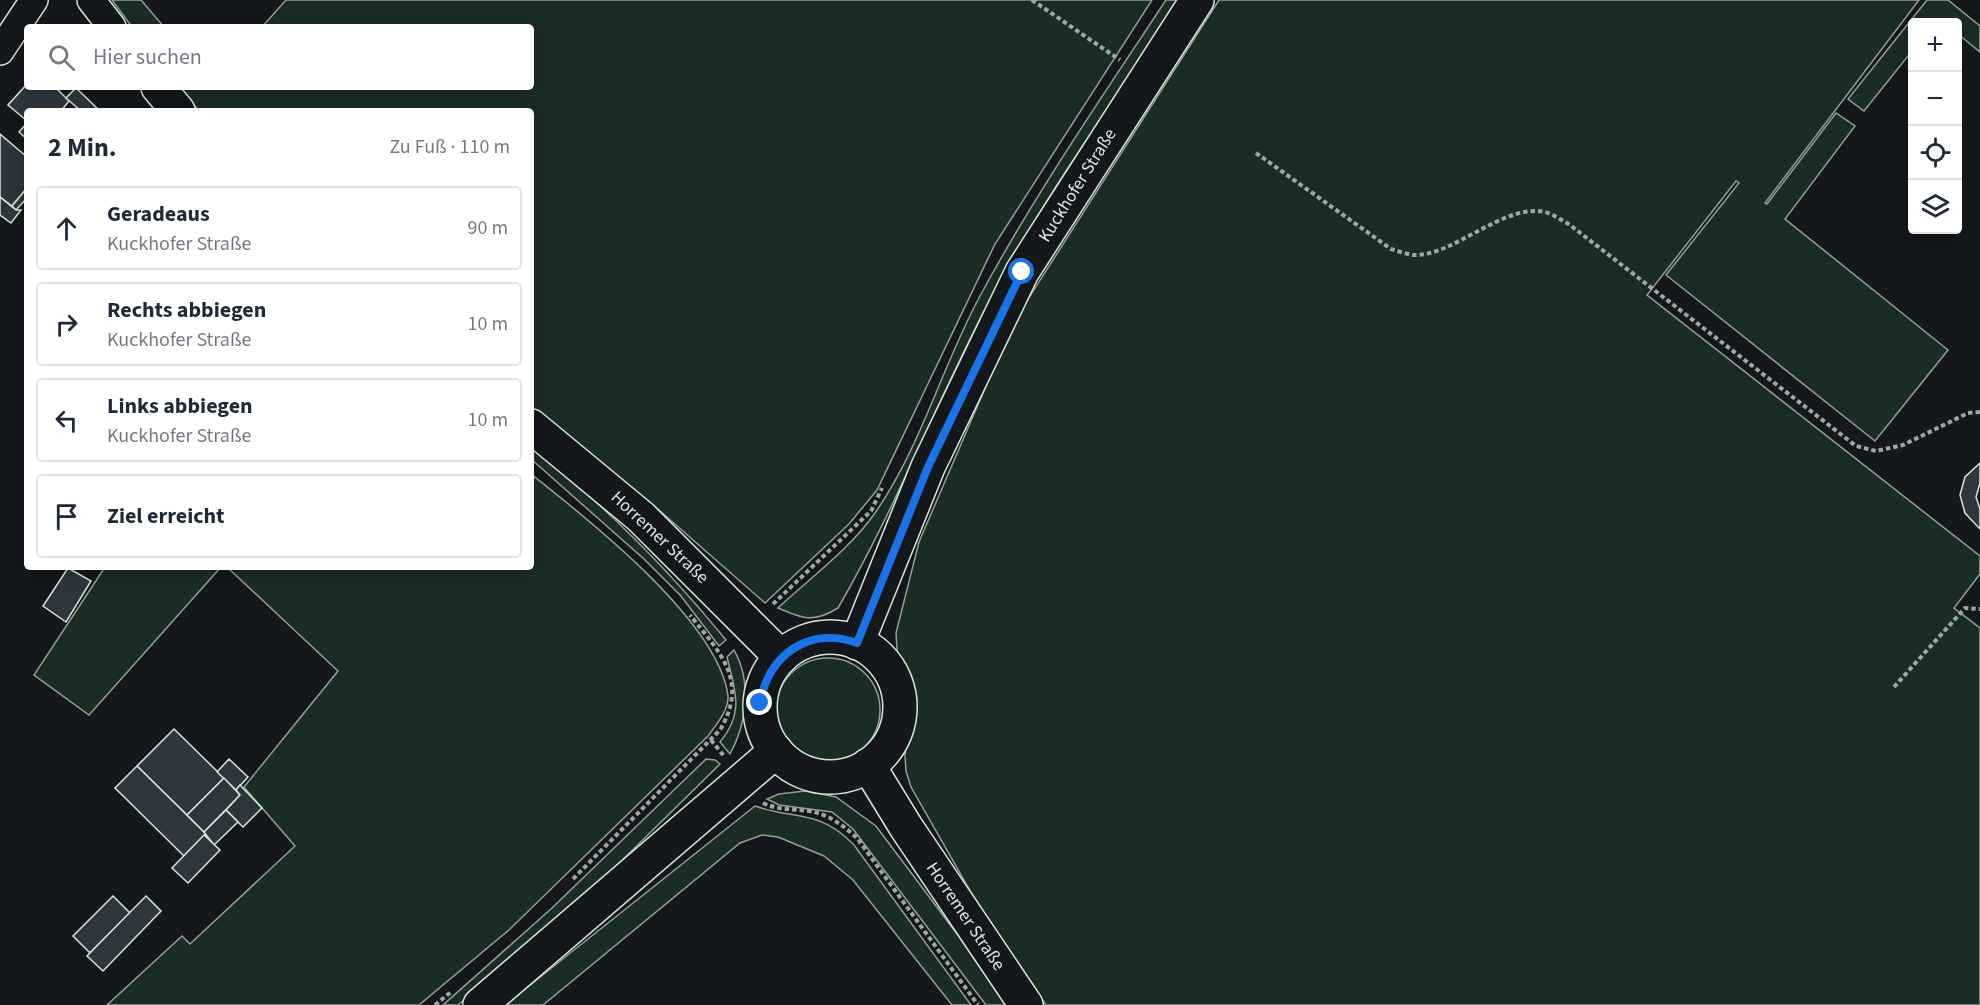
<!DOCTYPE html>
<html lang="de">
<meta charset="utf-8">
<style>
:root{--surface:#fff;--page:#f2f2f3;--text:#1f2937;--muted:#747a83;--line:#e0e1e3}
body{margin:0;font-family:"Source Sans 3",sans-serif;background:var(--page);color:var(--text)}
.controls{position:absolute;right:18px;top:18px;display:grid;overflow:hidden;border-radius:6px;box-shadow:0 3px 15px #0003}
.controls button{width:54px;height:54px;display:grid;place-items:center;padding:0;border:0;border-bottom:2px solid var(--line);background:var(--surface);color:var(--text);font:30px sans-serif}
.stop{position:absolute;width:18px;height:18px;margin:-14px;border:4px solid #1a73e8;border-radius:50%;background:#fff}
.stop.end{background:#1a73e8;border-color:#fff;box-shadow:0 2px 6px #0008}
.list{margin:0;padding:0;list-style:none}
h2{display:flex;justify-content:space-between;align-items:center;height:78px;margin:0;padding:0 24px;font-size:26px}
h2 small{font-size:20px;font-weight:400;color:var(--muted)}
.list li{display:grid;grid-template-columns:39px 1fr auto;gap:18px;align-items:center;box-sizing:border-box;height:84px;margin:0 12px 12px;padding:0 12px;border:2px solid var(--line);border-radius:6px}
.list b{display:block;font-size:22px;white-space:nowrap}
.list p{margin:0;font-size:20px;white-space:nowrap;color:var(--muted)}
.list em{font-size:20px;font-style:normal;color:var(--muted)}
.icon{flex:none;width:33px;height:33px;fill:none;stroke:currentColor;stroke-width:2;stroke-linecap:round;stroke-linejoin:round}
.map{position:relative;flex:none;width:1980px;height:1005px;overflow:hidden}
.search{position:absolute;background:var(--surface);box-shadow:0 3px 15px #0003;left:24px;top:24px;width:510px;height:66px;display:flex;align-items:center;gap:15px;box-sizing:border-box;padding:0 21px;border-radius:6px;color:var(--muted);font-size:22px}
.panel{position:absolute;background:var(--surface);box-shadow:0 3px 15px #0003;left:24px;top:108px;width:510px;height:462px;border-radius:6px}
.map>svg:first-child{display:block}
</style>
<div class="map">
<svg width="1980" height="1005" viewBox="0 0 1980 1005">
<rect width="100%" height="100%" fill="#14181c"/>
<!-- green -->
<g fill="#1a2d24" stroke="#939e99" stroke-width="1.5">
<polygon points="112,0 141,0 164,27 132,27"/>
<polygon points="286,0 1152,0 995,244 877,490 849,524 765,603 652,504 531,406 531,111 199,111 180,87 531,87 531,27 262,27"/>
<path d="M1166 0H1180C1115 100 1043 197 988 303 936 403 895 510 838 608 814 623 803 619 778 608 810 578 850 549 875 513 921 447 942 366 980 296 1035 194 1102 97 1166 0Z"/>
<polygon points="1219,0 1919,0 1765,203 1767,204 1836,113 1855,126 1785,219 1948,350 1875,441 1666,275 1739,183 1736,181 1647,295 1980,556 1980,574 1954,608 1980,628 1980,1005 1046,1005 972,894 911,787 906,771 905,756 910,707 898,664 896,633 919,542 1014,321"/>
<polygon points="1927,0 1948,0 1980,26 1980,52 1958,34 1958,22 1943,22 1938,19 1935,22 1912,22 1912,51 1864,111 1848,99"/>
<path d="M531 447C604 504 668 569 726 640L719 646 681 596 644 559 531 459Z"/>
<path d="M531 474C588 519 719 622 728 696 729 710 716 725 708 736L510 929 419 1005H107L182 936 190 944 295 846 244 787 338 671 227 567H531Z"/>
<polygon points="105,567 221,567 89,715 34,675"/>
<path d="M734 650C752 682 747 723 730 754L720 742C745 712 735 691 727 657Z"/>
<circle cx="828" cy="710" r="52"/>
<polygon points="706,759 715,760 720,764 601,881 458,1005 443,1005 552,908"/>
<polygon points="805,791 836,797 876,826 960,938 1006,1005 986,1005 853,829 832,812 779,805 767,799 779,794"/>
<path d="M755 806C796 820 819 809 854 845L971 1005H952L853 880 824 856 778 837 762 835 740 843 543 1005H505Z"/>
</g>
<!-- building -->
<g fill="#2c363c" stroke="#d8e6dc" stroke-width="1.5">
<polygon points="27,84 27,87 55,87 69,101 61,111 27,111 27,121 8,105"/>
<polygon points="76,88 99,110 98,111 81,111 66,98"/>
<polygon points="27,123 27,139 19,132"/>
<polygon points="0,134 27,157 27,188 12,206 0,197"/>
<polygon points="27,188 27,198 16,210 12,206"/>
<polygon points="0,197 16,210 21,210 11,223 0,215"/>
<polygon points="1980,463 1980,483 1976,497 1980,509 1980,529 1965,513 1960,495 1965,477"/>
<polygon points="68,568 91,581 66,622 43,606"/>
<polygon points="174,729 224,778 187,815 137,766"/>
<polygon points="229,759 248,777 236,790 217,772"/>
<polygon points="137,766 206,834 184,856 115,788"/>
<polygon points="224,778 240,795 204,832 187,815"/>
<polygon points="240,785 262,808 243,827 226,810 240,795 236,790"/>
<polygon points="226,810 238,822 214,845 204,832"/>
<polygon points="204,835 220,850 188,883 172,868"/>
<polygon points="113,896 130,913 90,953 73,936"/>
<polygon points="146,896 161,911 103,971 87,956"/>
</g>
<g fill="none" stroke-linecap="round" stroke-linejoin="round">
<defs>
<g id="street">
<polyline points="91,0 112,27"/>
<polyline points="0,51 34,0"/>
</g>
<g id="secondary">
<polyline points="158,87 178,111"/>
<polyline points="531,426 641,517 781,657"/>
<circle cx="830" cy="707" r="70"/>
<polyline points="857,643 928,467 1022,272 1197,0"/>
<polyline points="868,765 906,827 1026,1005"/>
<polyline points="480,1005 776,751"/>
</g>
</defs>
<!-- street casing -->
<use href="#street" stroke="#d8e6dc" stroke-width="30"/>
<!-- secondary casing -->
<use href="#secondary" stroke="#d8e6dc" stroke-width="36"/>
<!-- path -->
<g stroke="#9da8a2" stroke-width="4" stroke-dasharray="4.5 3" stroke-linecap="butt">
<polyline points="1032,0 1120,60"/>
<path d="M1256 153 1391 249C1398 251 1406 254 1413 255 1453 257 1503 203 1545 212 1553 214 1563 221 1570 225L1856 446 1876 451 1903 445 1968 413 1980 412"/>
<polyline points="773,604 871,511 882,488"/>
<polyline points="1894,687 1965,608 1980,609"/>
<polyline points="711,740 724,756"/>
<path d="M763 803C778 810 792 809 809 811 828 814 843 825 857 838L978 1005"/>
<path d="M573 879 720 730C749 681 721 654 690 615"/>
<polyline points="435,1005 451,992"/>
</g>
<!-- street -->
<use href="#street" stroke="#14181c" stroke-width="27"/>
<!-- secondary -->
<use href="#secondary" stroke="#14181c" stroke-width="33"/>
</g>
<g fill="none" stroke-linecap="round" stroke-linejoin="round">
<!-- route -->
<path stroke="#1a73e8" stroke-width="8" d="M760 703C768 654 810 626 857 643L928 467 1022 272"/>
</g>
<g text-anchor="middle" stroke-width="4.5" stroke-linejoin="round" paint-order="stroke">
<!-- street labels -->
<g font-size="18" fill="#d8e6dc" stroke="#14181c">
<text transform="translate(1077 185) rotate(-58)" y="6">Kuckhofer Straße</text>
<text transform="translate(660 537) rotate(43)" y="6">Horremer Straße</text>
<text transform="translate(966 916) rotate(56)" y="6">Horremer Straße</text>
</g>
</g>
</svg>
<div class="controls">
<button>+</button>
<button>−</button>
<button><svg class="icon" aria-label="locate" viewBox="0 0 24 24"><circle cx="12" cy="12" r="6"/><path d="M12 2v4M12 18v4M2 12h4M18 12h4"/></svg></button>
<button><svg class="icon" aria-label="layers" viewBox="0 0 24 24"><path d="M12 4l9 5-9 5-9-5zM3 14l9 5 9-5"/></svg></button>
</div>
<div class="stop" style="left:1022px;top:272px"></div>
<div class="stop end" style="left:760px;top:703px"></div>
<div class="search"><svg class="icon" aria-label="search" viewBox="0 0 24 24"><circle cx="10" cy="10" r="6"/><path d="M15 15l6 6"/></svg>Hier suchen</div>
<section class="panel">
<h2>2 Min.<small>Zu Fuß · 110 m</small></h2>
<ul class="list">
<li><svg class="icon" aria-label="ahead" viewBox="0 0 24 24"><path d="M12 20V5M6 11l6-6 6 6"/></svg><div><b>Geradeaus</b><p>Kuckhofer Straße</p></div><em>90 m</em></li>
<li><svg class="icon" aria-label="right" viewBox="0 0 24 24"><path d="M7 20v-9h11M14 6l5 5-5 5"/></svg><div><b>Rechts abbiegen</b><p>Kuckhofer Straße</p></div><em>10 m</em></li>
<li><svg class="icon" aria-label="left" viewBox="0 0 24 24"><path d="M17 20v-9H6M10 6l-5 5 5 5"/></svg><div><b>Links abbiegen</b><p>Kuckhofer Straße</p></div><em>10 m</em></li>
<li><svg class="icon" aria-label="arrive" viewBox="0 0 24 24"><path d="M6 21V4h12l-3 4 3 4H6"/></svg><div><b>Ziel erreicht</b></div></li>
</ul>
</section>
</div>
